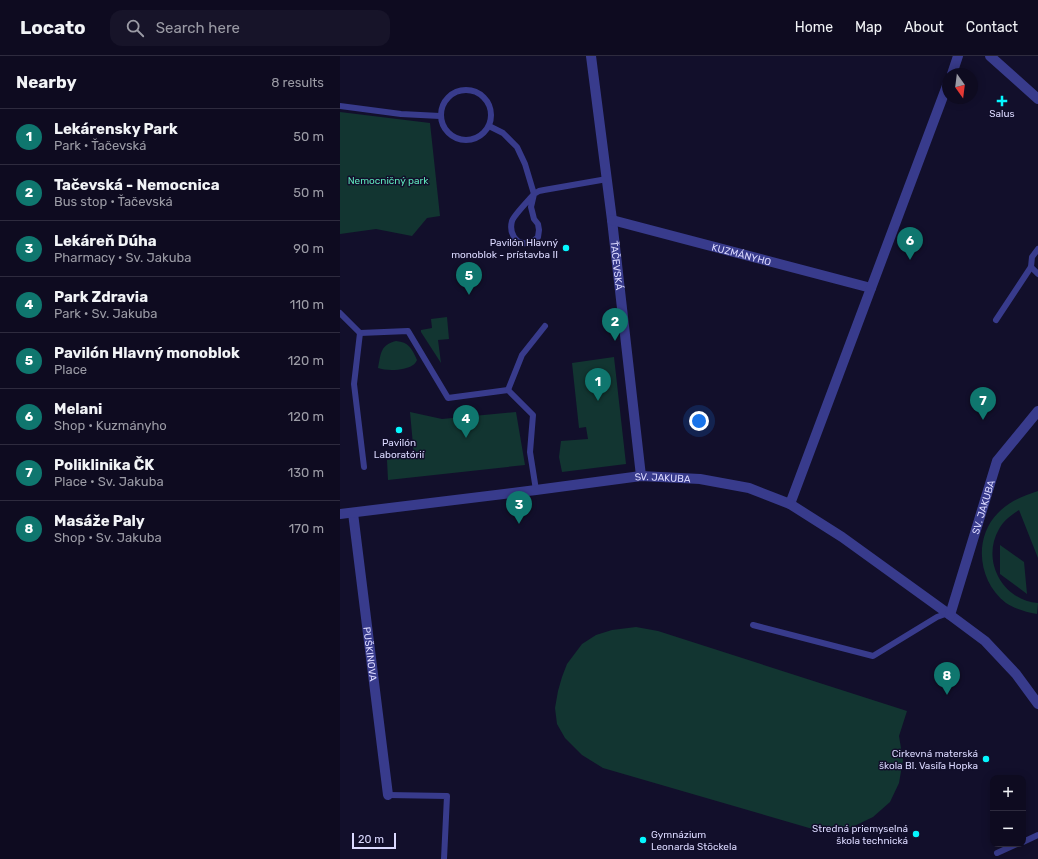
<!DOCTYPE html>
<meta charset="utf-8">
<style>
:root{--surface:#0e0b20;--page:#171429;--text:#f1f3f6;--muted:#9b9ba5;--line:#2e2b3e;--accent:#0f766e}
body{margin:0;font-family:Rubik,sans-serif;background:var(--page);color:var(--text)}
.controls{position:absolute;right:12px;bottom:12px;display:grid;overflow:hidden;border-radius:8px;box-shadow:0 2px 10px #0003}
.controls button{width:36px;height:36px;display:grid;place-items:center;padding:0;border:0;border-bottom:1px solid var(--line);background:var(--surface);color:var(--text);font:20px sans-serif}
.compass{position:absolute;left:602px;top:12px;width:36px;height:36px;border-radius:50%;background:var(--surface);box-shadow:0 2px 10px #0003;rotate:166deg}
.scale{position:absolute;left:12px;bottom:10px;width:44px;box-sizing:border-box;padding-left:4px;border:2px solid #dbd9ff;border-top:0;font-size:11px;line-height:14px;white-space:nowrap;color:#dbd9ff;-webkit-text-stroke:3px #120f2b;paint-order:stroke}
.you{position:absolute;left:359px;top:365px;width:14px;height:14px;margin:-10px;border:3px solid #fff;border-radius:50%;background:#1a73e8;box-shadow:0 0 0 6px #1a73e833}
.badge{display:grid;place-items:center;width:26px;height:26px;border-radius:50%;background:var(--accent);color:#fff;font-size:13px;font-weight:700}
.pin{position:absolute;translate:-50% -33px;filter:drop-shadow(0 1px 2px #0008)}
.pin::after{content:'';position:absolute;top:21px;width:14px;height:12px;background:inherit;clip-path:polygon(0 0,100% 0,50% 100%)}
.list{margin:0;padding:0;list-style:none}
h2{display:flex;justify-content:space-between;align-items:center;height:52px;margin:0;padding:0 16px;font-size:17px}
h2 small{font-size:13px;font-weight:400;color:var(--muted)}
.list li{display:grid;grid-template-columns:26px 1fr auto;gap:12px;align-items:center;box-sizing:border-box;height:56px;padding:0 16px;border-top:1px solid var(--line)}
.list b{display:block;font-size:15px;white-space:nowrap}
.list p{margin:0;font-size:13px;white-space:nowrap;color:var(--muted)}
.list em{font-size:13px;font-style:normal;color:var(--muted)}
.icon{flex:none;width:22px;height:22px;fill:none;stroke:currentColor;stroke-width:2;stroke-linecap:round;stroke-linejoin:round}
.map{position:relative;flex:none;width:698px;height:803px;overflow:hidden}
header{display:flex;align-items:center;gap:24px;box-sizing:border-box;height:56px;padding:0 20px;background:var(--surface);border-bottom:1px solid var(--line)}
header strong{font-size:19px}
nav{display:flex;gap:22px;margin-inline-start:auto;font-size:14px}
.search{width:280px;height:36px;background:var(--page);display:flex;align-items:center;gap:10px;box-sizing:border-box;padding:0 14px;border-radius:12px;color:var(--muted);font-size:15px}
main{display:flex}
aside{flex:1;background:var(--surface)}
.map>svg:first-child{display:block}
</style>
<header>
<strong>Locato</strong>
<div class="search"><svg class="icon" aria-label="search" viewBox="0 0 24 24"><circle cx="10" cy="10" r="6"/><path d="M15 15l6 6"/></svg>Search here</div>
<nav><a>Home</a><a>Map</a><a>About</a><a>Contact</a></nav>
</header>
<main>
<aside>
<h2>Nearby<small>8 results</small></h2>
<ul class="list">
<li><span class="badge">1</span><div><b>Lekárensky Park</b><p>Park · Ťačevská</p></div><em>50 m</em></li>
<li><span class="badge">2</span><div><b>Tačevská - Nemocnica</b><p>Bus stop · Ťačevská</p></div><em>50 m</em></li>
<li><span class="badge">3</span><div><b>Lekáreň Dúha</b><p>Pharmacy · Sv. Jakuba</p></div><em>90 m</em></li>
<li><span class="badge">4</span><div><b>Park Zdravia</b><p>Park · Sv. Jakuba</p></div><em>110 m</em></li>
<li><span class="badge">5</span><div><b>Pavilón Hlavný monoblok</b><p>Place</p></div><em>120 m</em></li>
<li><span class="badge">6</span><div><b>Melani</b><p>Shop · Kuzmányho</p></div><em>120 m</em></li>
<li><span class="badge">7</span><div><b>Poliklinika ČK</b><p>Place · Sv. Jakuba</p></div><em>130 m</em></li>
<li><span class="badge">8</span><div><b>Masáže Paly</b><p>Shop · Sv. Jakuba</p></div><em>170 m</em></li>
</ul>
</aside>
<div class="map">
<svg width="698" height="803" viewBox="0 0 698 803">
<rect width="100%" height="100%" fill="#120f2b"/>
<!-- green -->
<g fill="#123531">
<polygon points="0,56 90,67 100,160 87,162 72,180 36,173 0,178"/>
<polygon points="107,261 109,283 98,284 101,307 81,276 81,274 92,272 91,263"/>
<path d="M56 285C69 286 72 293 77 304 76 306 74 309 73 309 65 315 46 315 38 312 41 298 40 289 56 285Z"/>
<polygon points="274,301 286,408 222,416 219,401 221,385 248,383 246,371 239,372 232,307"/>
<polygon points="70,356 102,363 176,356 185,409 48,424 47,404 74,400"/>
<path d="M698 435V502L679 454C671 459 664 464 659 473 641 504 662 544 698 547L697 558C686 556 675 553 666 547 638 526 633 482 658 457 669 445 683 440 698 435Z"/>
<polygon points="660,489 684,506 687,538 660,518"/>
<polygon points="296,571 318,575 567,655 559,680 563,704 559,727 550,746 533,761 508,773 493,774 476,774 263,712 242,699 225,682 217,668 215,652 218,635 222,621 227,608 242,588 256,579 272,574"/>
</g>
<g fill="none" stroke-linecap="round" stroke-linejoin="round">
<!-- lane -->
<g stroke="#383b8c" stroke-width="6">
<circle cx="126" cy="59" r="25"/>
<polyline points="0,50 61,58 100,60"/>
<path d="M149 70 163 77 177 91 185 108 194 138 191 151 194 163 198 168 199 174 198 181C195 184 192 187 187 187 175 189 169 176 172 165 174 159 189 144 194 138L199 135 204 134 267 123"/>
<polyline points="691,211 698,218"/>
<polyline points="0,257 20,277 68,275 108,342 168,334 193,359 190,396 196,434"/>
<polyline points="656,264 691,211 692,201 698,193"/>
<polyline points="20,277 14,328 24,411"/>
<polyline points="168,334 182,299 205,270"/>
<polyline points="413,569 533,600 597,561 608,557"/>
<polyline points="48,739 107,740 104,803"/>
<polyline points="683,786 698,779"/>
<polyline points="657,797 677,788"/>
</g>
<!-- street -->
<g stroke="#383b8c" stroke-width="10">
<path id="s1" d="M251 0 272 164 301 420"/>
<polyline points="650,0 698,43"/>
<polyline points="612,18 618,0"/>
<path id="s2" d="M272 164 531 232"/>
<polyline points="450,448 608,27"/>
<path id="s3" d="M13 457 48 739"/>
<path id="s4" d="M0 458 196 434 301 420 360 423 409 432 450 448 502 481 610 559 645 585 676 618 698 648"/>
<path id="s5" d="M610 559 657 405 698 355"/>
</g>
</g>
<!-- markers -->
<g fill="#05f7ff" stroke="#120f2b" stroke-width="1.5">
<path d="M660 39h4v4h4v4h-4v4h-4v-4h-4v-4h4z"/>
<circle cx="226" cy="192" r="4"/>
<circle cx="59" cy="374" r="4"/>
<circle cx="646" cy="703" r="4"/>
<circle cx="576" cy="778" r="4"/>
<circle cx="303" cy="784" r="4"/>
</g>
<g text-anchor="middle" stroke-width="3" stroke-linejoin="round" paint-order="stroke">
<!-- poi labels -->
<g font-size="10" fill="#dbd9ff" stroke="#120f2b" text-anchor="end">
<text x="662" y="61" text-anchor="middle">Salus</text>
<text x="218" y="190">Pavilón Hlavný<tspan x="218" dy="12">monoblok - prístavba II</tspan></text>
<text x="59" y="390" text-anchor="middle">Pavilón<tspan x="59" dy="12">Laboratórií</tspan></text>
<text x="638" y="701">Cirkevná materská<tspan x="638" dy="12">škola Bl. Vasiľa Hopka</tspan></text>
<text x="568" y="776">Stredná priemyselná<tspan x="568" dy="12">škola technická</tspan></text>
<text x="311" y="782" text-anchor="start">Gymnázium<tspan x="311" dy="12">Leonarda Stöckela</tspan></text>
</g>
<!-- park labels -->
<g font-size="10" fill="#5ee6bb" stroke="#120f2b">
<text x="48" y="128">Nemocničný park</text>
</g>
<!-- street labels -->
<g font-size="10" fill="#dbd9ff" stroke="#120f2b">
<text dy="4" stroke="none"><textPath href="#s2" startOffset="134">KUZMÁNYHO</textPath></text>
<text dy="4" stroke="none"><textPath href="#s1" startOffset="211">ŤAČEVSKÁ</textPath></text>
<text dy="4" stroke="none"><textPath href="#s4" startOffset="325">SV. JAKUBA</textPath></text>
<text dy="4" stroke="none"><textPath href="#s5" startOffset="113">SV. JAKUBA</textPath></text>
<text dy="4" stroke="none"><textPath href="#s3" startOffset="142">PUŠKINOVA</textPath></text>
</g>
</g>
</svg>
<div class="controls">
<button>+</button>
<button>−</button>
</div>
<svg class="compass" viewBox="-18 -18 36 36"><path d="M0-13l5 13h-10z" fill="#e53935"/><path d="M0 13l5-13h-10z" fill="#9b9ba5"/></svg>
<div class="scale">20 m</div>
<div class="you"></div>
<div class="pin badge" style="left:258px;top:345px">1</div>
<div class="pin badge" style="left:275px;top:285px">2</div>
<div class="pin badge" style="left:179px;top:468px">3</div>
<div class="pin badge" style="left:126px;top:382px">4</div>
<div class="pin badge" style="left:129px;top:239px">5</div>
<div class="pin badge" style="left:570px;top:204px">6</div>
<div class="pin badge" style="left:643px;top:364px">7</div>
<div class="pin badge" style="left:607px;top:639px">8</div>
</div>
</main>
